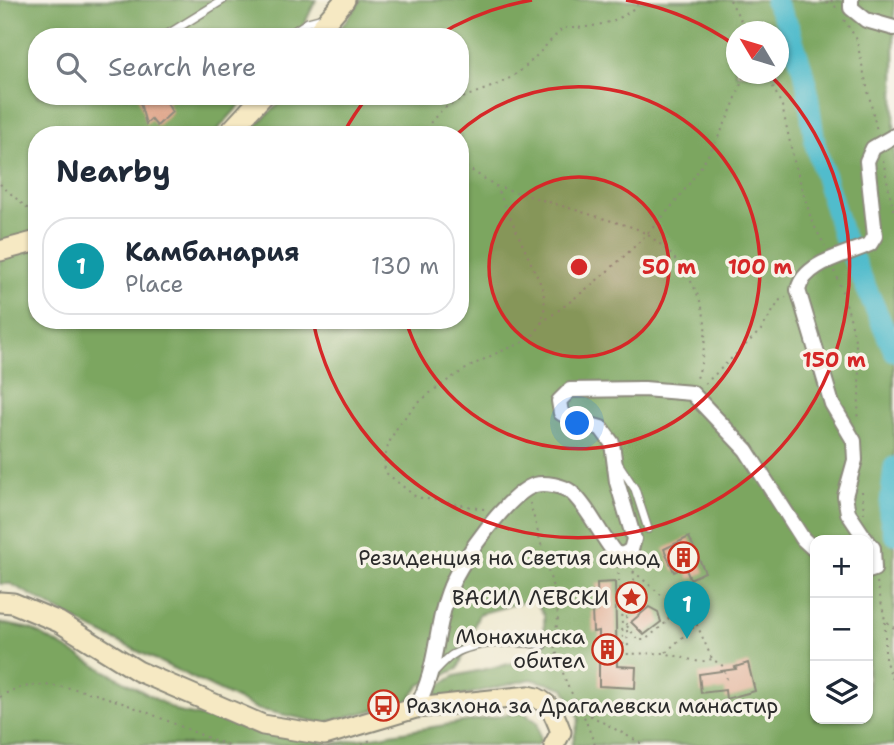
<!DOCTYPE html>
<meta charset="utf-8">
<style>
:root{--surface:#fff;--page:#f2f2f3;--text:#1f2937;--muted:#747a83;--line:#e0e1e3;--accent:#0b8043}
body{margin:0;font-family:"Shantell Sans",sans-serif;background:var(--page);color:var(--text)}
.controls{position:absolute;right:21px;bottom:21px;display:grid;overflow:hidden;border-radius:14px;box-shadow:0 2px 5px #0004}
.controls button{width:63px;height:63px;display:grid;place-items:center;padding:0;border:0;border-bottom:2px solid var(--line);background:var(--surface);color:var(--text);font:35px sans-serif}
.compass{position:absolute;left:726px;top:21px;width:63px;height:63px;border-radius:50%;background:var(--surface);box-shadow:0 2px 5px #0004;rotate:308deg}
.you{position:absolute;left:578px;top:424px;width:24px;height:24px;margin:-18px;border:5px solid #fff;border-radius:50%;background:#1a73e8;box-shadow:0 0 0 10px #1a73e833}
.badge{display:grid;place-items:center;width:46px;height:46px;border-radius:50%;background:var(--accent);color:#fff;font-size:23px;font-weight:700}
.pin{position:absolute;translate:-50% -58px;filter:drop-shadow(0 2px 4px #0008)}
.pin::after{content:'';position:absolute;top:37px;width:24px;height:21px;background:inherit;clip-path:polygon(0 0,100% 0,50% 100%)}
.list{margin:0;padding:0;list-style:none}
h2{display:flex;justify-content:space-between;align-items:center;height:91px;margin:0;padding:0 28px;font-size:30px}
h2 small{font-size:23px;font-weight:400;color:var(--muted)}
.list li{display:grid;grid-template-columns:46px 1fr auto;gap:21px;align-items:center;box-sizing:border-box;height:98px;margin:0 14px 14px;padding:0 14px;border:2px solid var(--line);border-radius:28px}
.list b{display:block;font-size:26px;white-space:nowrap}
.list p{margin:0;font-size:23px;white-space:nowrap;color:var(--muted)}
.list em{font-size:23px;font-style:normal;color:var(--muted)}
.icon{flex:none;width:38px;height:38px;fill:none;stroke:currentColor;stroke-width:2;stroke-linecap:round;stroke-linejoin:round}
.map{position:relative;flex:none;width:894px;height:745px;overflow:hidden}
.search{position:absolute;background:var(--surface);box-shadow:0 2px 5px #0004;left:28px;top:28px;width:441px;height:77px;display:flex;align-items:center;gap:18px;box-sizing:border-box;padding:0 24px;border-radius:28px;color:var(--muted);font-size:26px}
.panel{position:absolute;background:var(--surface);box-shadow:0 2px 5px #0004;left:28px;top:126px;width:441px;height:203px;border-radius:28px}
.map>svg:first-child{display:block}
</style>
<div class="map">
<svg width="894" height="745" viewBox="0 0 894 745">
<rect width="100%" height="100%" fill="#f7f3e8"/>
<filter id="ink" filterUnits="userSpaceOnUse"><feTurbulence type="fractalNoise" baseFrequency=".0143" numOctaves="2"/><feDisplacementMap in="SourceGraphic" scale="14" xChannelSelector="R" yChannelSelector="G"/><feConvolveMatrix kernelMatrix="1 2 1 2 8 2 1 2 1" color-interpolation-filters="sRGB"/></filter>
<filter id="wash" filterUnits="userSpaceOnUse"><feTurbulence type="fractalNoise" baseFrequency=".00686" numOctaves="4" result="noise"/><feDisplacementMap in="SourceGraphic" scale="28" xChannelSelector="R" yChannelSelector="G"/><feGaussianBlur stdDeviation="1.57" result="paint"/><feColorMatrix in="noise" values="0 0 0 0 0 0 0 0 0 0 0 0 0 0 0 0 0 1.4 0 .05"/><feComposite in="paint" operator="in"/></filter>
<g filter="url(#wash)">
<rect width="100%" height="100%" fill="#eee8cd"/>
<!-- forest -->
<g fill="#7ba660" stroke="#536846" stroke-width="2" fill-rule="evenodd">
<polygon points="0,0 316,0 298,37 37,37 37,96 248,96 213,135 37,135 37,233 0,242"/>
<path d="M361 0H894V745H572L579 719 564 688 531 679 440 701 435 688 455 676 545 656 544 615 534 599 479 614 458 669 420 685 408 701 323 723 257 709 94 630 11 584H0V257L37 249V320H460V135H246L287 96H460V37H334ZM736 32H778V74H736ZM815 540H868V719H815Z"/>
<polygon points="0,623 31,629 179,712 331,744 523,712 537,722 541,741 535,745 0,745"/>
</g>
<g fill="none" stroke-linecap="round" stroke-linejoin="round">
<!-- river -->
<g stroke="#51bccc" stroke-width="21">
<polyline points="775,2 788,25 806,80 815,144 842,233 894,351"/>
<polyline points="894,467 889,514 894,534"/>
</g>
</g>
<g id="blocks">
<!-- building -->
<g fill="#e0a88e">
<polygon points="138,96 173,96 167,103 172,112 157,126 151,119 146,124"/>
<polygon points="689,537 705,572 690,579 685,567 674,572 664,549"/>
<polygon points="615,582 617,666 636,667 635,688 599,686 599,631 593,632 592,611 598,611 597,583"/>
<polygon points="649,607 658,612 661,622 644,635 631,622"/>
<polygon points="748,663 755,691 726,699 725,690 701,693 699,674 736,669 735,667"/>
</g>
</g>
</g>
<g filter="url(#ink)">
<use href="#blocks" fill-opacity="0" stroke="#8c8a7c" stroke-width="2"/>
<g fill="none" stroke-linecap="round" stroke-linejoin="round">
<defs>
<g id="lane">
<polyline points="163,37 223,0"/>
<polyline points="285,37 308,22 323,18"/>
<polyline points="618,463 635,489 648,529"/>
<path d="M433 673C440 667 446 658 454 654 475 641 520 641 543 645"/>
</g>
<g id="street">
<polyline points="851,0 851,8 866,20 894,28"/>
<path d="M866 540 848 513 845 496 855 460 854 441 832 404 798 290C804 262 847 255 870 244L875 236 867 161 873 148 894 136"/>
<polyline points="868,542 873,548 874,569 868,571"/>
<path d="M416 708C439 668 434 627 451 586 461 560 509 493 535 485 545 482 563 486 571 492 589 508 600 535 615 553L622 555 631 550 634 539 617 482 612 443 601 428 573 420 561 413 559 401 570 390 644 389 692 393 746 450 803 539 815 550"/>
</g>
<g id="secondary">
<polyline points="313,37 345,0"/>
<polyline points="227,135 263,96"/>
<polyline points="0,251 37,241"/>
<path d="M0 602 13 603 59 622 138 671 263 725 325 735 416 708 529 696C549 699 555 715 561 732L554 745"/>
</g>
</defs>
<!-- lane casing -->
<use href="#lane" stroke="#8c8a7c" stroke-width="10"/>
<!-- street casing -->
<use href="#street" stroke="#8c8a7c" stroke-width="18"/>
<!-- secondary casing -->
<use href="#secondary" stroke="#8c8a7c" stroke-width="23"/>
<!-- path -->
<g stroke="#8c8a7c" stroke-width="2" stroke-dasharray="2 5" stroke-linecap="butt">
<polyline points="730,0 747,32"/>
<polyline points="820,0 833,4"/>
<polyline points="831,0 837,9"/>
<polyline points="844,20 856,38 877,131"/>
<polyline points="767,74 782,106 794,161 812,222 825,246"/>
<path d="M423 135C445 91 484 97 516 74 533 62 548 42 563 28 587 29 627 23 640 0"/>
<polyline points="883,160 894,214"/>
<path d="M460 163 496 186 635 228C667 242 698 281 704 316 708 334 702 364 696 381"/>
<polyline points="0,184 37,217"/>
<path d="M834 271C854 318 864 369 857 419"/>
<path d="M541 323C630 260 712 182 744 74"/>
<polyline points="705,384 761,330 780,300 786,297"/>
<polyline points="862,491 864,513"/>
<polyline points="530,503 556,599 558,618 554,645 567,685 582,711 595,745"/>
<path d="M484 509 416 497 385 472C379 417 454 373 497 353 510 347 525 344 535 333 546 321 546 301 542 287L496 186"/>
<polyline points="618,566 624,654 664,653 700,662 712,659"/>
<polyline points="634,567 663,560"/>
<polyline points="633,571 680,611 694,618 712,659 723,666 728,683"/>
<polyline points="877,582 885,620 894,628"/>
<polyline points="636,607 642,613"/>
<polyline points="885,622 885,660 894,682"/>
<polyline points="627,626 638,640 645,640 668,621 671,606"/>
<polyline points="622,648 628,647 626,615 636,606 633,565"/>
<polyline points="666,652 696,625"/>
<path d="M0 697C54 658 171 727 228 745"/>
<polyline points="584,712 644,745"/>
<polyline points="362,745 374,738"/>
</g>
<!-- lane -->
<use href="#lane" stroke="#fff" stroke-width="7"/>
<!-- street -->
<use href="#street" stroke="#fff" stroke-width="14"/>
<!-- secondary -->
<use href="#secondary" stroke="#f6e9c3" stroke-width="19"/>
</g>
</g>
<!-- distance rings -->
<circle cx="579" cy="267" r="90" fill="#d62828" fill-opacity=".12"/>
<g fill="none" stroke="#d62828" stroke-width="3.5">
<circle cx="579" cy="267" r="90"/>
<path d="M456 135A181 181 0 1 1 406 321"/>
<path d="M343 134A271 271 0 0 1 368 96M437 36A271 271 0 0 1 532 0M626 0A271 271 0 0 1 736 46M769 74A271 271 0 1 1 313 321"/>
</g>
<!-- icons -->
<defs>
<symbol id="building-ring" viewBox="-11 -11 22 22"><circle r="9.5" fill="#f7f3e8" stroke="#c8321e" stroke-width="1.5"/><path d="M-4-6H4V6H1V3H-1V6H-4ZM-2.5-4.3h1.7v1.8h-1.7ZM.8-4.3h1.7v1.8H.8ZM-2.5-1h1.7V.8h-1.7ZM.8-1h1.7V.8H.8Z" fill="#c8321e"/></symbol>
<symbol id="sight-ring" viewBox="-11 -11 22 22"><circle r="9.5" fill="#f7f3e8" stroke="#c8321e" stroke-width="1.5"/><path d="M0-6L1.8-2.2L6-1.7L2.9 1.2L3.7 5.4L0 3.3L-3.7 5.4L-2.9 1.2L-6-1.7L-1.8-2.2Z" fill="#c8321e"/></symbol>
<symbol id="bus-ring" viewBox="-11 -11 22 22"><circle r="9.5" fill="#f7f3e8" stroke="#c8321e" stroke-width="1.5"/><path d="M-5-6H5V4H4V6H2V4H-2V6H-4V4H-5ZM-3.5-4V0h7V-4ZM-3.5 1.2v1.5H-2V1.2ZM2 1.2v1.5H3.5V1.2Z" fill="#c8321e"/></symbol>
</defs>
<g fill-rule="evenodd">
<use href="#building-ring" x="666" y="540" width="35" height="35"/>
<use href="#sight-ring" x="614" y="580" width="35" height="35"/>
<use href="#building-ring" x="590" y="632" width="35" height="35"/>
<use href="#bus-ring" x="366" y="688" width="35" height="35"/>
</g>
<g text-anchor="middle" stroke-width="7" stroke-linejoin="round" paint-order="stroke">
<!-- poi labels -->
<g font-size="21" fill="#2b2b2b" stroke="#f7f3e8" text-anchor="end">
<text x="660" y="565">Резиденция на Светия синод</text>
<text x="609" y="605">ВАСИЛ ЛЕВСКИ</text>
<text x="585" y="644">Монахинска<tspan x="585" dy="24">обител</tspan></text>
<text x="406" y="713" text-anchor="start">Разклона за Драгалевски манастир</text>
</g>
</g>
<circle cx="579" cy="267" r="10" fill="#d62828" stroke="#f7f3e8" stroke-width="3.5"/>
<g font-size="21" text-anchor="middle" font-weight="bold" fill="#d62828" stroke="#f7f3e8" stroke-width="7" stroke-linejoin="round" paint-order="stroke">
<text x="669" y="274">50 m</text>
<text x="760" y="274">100 m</text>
<text x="834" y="367">150 m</text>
</g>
</svg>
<div class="controls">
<button>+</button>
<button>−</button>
<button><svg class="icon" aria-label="layers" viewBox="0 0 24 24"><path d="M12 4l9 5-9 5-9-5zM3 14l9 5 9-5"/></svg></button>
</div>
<svg class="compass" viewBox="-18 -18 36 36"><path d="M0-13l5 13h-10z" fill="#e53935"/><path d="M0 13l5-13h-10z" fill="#747a83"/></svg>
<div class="you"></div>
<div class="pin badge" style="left:687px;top:639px;background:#0f9aa8">1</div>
<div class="search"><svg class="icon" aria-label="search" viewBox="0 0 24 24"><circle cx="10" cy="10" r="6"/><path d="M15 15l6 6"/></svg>Search here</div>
<section class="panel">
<h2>Nearby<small></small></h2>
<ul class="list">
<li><span class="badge" style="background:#0f9aa8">1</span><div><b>Камбанария</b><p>Place</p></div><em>130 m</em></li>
</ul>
</section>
</div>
